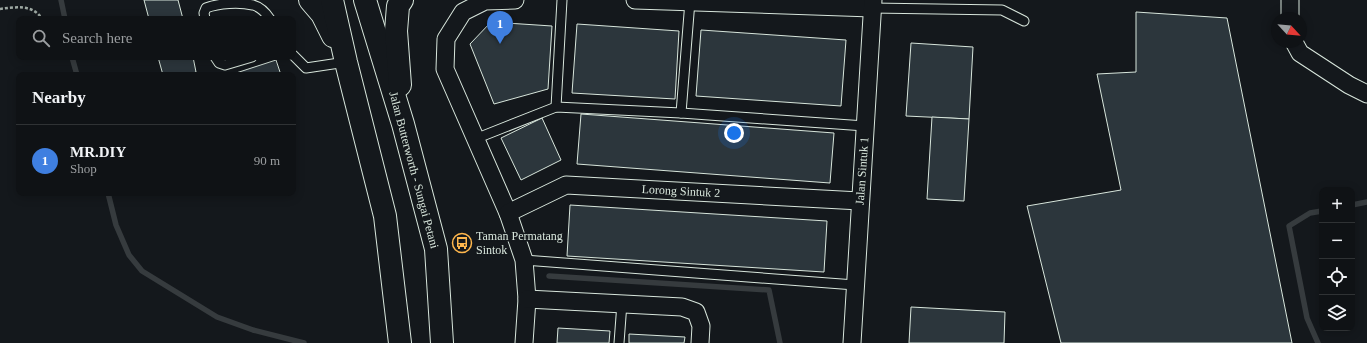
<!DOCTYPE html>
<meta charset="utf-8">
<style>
:root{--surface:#0f1215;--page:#1d2022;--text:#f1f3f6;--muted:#9b9ea0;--line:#2f3234;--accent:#1a73e8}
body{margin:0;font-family:Georgia,serif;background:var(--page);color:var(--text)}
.controls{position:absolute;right:12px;bottom:12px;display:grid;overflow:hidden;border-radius:8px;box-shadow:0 2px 10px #0003}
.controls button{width:36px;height:36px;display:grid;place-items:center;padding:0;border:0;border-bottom:1px solid var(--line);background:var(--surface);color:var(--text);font:20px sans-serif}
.compass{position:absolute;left:1271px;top:12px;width:36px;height:36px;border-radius:50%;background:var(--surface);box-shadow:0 2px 10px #0003;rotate:116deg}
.you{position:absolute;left:734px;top:133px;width:14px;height:14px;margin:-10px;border:3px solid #fff;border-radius:50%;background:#1a73e8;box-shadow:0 0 0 6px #1a73e833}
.badge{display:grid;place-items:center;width:26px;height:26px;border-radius:50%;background:var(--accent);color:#fff;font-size:13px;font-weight:700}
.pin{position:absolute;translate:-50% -33px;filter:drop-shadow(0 1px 2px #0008)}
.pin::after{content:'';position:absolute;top:21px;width:14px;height:12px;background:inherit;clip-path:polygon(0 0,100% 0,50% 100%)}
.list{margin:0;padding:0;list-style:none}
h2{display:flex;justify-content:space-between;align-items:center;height:52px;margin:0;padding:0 16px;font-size:17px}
h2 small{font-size:13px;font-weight:400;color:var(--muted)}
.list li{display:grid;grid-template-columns:26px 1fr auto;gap:12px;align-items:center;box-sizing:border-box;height:72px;padding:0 16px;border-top:1px solid var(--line)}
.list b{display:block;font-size:15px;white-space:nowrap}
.list p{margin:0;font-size:13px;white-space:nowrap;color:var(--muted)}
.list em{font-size:13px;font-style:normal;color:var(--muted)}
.icon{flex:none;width:22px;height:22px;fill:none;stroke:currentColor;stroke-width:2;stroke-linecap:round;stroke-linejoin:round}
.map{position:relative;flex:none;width:1367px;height:343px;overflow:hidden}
.search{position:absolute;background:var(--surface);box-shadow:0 2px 10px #0003;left:16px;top:16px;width:280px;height:44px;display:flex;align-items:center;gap:10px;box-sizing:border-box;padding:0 14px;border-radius:8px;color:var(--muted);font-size:15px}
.panel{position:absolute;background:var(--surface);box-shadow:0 2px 10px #0003;left:16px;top:72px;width:280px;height:124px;border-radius:8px}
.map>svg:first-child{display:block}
</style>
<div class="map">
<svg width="1367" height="343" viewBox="0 0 1367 343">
<rect width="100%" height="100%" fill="#14181c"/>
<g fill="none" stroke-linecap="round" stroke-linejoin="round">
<!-- stream -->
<g stroke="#363b3e" stroke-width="5.5">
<polyline points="61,0 65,19"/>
<polyline points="72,57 77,75"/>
<polyline points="108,193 116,225 129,255 142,271 217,317 253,330 304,343"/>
<polyline points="1352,205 1367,202"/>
<polyline points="549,276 769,290 780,343"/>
<polyline points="1318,343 1307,318 1289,226 1310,213 1322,211"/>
</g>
</g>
<!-- building -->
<g fill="#2c363c" stroke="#d8e6dc">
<polygon points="144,0 178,0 183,19 149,19"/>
<polygon points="1136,12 1227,18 1292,343 1061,343 1027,206 1121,190 1097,74 1136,72"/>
<polygon points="491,22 552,26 548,89 494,104 470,44"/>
<polygon points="577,24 679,31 675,99 572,93"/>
<polygon points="701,30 846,40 841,106 696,96"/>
<polygon points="911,43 973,47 969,119 906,116"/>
<polygon points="158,57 193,57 196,72 186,75 163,75"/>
<polygon points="276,60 281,75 230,75"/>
<polygon points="581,114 834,133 830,183 577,164"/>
<polygon points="932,117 969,119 964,201 927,199"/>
<polygon points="542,118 561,160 521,180 501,138"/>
<polygon points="570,205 827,221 824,272 567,256"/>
<polygon points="911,307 1005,312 1004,343 909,343"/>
<polygon points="558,328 610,331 609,343 557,343"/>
<polygon points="629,334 685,337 684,343 629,343"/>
</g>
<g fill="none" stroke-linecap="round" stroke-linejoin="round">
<defs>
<g id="lane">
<polyline points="872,8 1002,10 1024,21"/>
<path d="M205 19 204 13 206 8C219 3 239 2 253 5 261 7 266 13 270 19"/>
<polyline points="293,55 306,68 346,62"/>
<polyline points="215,57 219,63 225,65 252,57"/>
<polyline points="556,107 562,0"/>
<polyline points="681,113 690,1"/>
<polyline points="475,139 556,107 681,113 865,126"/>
<polyline points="524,260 855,285"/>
<polyline points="619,343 622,303"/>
</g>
<g id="street">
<polyline points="515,0 485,1 463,12 446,39 445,69 508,213 524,260 527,299 524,343"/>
<polyline points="635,0 872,8"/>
<polyline points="1290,0 1290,18"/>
<polyline points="1294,42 1300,53 1349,85 1367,94"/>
<polyline points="508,213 566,185 860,201"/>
<polyline points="527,299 682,307 696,312 701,326 700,343"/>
<polyline points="852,343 873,0"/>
</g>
<g id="highway">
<polyline points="310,0 322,14 333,36"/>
<polyline points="332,0 346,62 385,216 400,343"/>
<polyline points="365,0 403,124 436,249 442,343"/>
<polyline points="400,85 396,31 398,6 402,0"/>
</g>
</defs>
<!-- lane casing -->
<use href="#lane" stroke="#d8e6dc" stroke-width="11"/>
<!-- street casing -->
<use href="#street" stroke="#d8e6dc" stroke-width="19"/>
<!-- highway casing -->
<use href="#highway" stroke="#d8e6dc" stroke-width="24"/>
<!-- path -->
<path stroke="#9da8a2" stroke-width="2.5" stroke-dasharray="3 2" stroke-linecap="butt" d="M0 9C15 7 33 4 42 19"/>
<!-- lane -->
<use href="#lane" stroke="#14181c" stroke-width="9"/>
<!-- street -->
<use href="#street" stroke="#14181c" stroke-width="17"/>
<!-- highway -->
<use href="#highway" stroke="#14181c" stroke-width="22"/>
</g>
<!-- icons -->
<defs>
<symbol id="bus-ring" viewBox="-11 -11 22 22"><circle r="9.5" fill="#14181c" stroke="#ffb74d" stroke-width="1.5"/><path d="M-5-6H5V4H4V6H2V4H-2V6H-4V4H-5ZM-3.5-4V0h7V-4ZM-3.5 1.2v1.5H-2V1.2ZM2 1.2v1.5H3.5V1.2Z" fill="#ffb74d"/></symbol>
</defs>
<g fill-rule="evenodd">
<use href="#bus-ring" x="451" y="232" width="22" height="22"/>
</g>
<g text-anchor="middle" stroke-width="3" stroke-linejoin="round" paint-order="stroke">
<!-- street labels -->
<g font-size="12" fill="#d8e6dc" stroke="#14181c">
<text transform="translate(414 170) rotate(75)" y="4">Jalan Butterworth - Sungai Petani</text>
<text transform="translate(862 171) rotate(-86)" y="4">Jalan Sintuk 1</text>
<text transform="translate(681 191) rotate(3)" y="4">Lorong Sintuk 2</text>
</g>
<!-- poi labels -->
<g font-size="12" fill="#d8e6dc" stroke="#14181c" text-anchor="start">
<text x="476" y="240">Taman Permatang<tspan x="476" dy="14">Sintok</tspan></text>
</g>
</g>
</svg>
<div class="controls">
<button>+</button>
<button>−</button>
<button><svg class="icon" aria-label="locate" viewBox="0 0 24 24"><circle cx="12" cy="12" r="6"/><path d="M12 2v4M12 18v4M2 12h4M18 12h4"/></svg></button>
<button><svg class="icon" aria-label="layers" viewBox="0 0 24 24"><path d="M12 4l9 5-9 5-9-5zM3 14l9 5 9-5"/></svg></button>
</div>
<svg class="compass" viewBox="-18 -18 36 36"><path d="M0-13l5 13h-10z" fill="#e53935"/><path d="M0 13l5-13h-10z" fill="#9b9ea0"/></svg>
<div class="you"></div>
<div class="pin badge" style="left:500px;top:44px;background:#3f7fe0">1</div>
<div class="search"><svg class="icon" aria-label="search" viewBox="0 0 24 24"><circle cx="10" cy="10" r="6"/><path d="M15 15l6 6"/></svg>Search here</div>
<section class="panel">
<h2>Nearby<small></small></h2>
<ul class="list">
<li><span class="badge" style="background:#3f7fe0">1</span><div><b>MR.DIY</b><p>Shop</p></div><em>90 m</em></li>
</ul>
</section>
</div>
